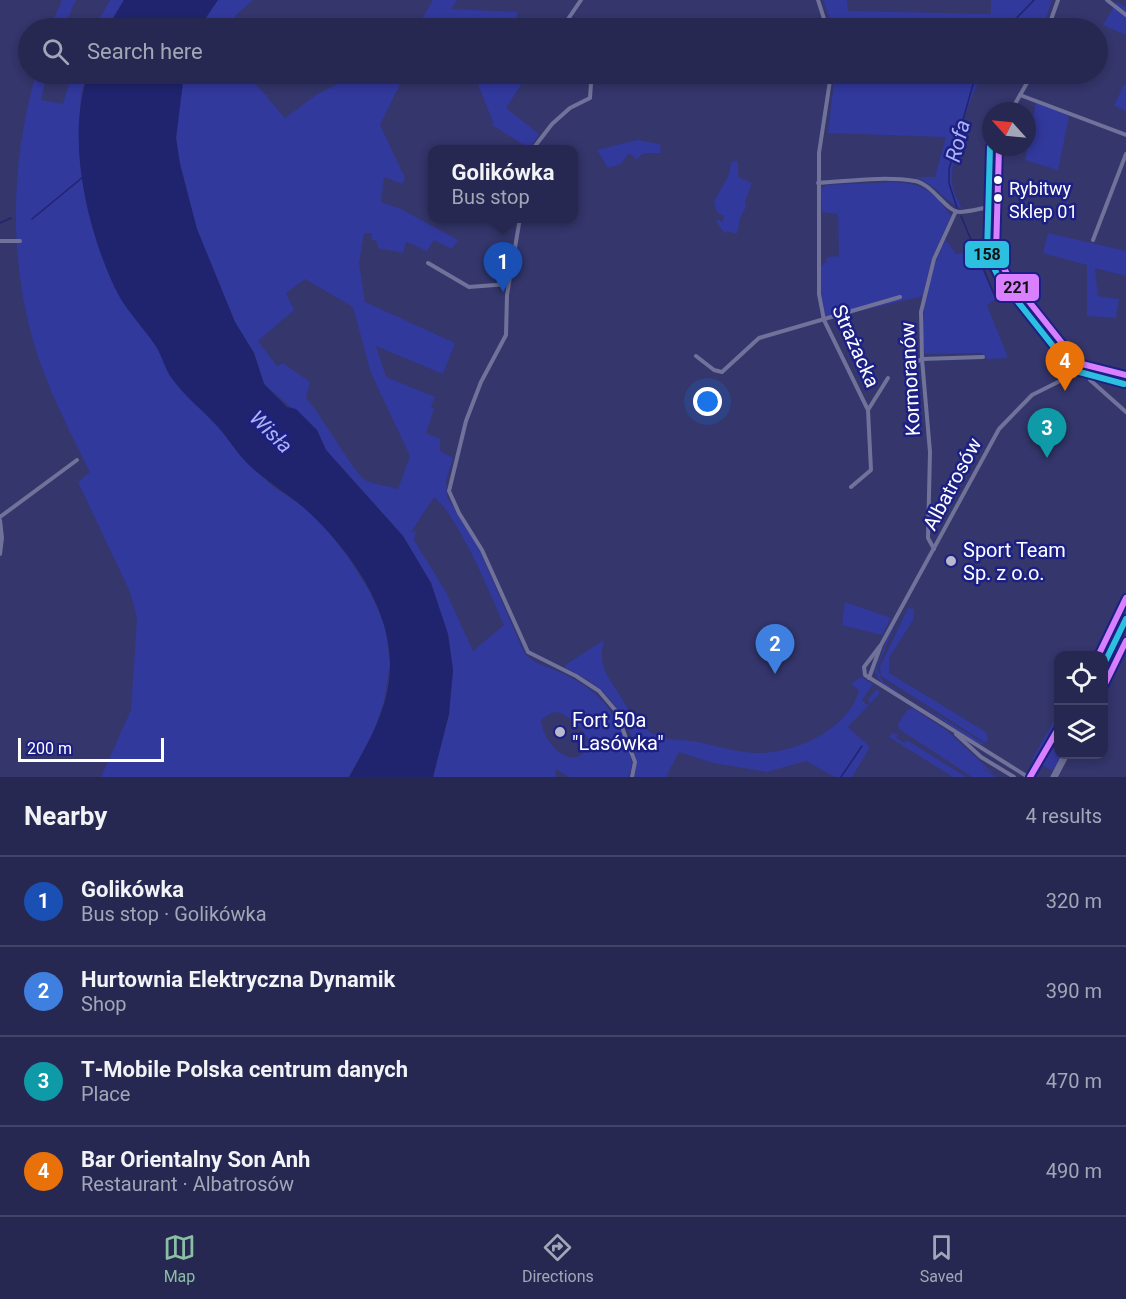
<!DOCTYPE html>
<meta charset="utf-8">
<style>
:root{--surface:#272851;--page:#33345b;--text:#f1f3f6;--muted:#a4a6b7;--line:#434468;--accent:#8abfa5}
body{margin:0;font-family:Roboto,sans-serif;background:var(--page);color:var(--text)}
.controls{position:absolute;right:18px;bottom:18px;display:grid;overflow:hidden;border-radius:12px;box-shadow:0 3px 9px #0003}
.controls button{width:54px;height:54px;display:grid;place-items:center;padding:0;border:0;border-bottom:2px solid var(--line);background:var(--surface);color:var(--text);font:30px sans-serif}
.compass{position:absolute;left:982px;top:102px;width:54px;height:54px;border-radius:50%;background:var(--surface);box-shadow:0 3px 9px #0003;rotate:297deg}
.scale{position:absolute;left:18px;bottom:15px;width:146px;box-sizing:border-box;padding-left:6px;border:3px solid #fff;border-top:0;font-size:16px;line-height:21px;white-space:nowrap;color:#fff;-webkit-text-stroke:4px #1c2084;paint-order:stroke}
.you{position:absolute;left:708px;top:402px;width:21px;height:21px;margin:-15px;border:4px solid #fff;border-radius:50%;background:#1a73e8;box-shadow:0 0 0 9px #1a73e833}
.badge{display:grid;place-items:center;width:39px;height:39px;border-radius:50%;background:var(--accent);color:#fff;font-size:20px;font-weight:700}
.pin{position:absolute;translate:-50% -50px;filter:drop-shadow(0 2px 3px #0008)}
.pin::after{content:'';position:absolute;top:32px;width:21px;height:18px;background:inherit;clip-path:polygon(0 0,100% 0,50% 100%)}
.popup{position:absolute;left:428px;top:145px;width:150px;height:78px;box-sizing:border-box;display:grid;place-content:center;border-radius:12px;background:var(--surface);filter:drop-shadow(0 2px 4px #0005);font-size:20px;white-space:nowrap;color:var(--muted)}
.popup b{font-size:22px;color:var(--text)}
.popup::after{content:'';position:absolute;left:50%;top:100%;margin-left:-12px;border:12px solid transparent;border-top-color:var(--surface)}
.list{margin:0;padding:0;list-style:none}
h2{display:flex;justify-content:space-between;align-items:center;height:78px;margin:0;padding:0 24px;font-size:26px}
h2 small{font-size:20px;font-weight:400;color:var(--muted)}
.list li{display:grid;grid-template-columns:39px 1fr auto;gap:18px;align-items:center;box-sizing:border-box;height:90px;padding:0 24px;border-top:2px solid var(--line)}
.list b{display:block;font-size:22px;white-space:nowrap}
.list p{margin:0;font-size:20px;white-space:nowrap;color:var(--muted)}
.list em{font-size:20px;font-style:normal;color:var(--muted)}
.icon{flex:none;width:33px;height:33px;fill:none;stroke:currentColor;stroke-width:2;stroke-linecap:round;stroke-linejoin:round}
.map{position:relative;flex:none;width:1126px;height:777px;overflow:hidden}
.search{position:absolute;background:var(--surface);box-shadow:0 3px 9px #0003;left:18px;right:18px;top:18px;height:66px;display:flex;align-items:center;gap:15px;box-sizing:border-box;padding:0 21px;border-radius:33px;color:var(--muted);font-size:22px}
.sheet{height:438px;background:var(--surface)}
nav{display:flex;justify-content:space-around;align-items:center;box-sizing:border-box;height:84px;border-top:2px solid var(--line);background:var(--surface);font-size:16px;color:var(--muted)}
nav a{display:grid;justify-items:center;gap:3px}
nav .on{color:var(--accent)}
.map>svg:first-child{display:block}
</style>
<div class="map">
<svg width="1126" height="777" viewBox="0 0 1126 777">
<rect width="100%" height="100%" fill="#34366c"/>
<!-- green -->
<g fill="#32399c" fill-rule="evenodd">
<polygon points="62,0 76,0 63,28 50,28"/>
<polygon points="110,0 124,0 107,28 94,28"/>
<polygon points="218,0 253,0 236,15 228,28 199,28"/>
<polygon points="433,0 457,0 451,9 517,12 516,28 417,28"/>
<polygon points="823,0 847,0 848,11 991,14 991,0 1052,0 1043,28 833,28"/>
<polygon points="1117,2 1126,7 1126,35 1103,25"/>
<path d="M36 74H47L41 100 63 104 72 74H88L81 93 79 139 85 192 115 288 158 349 169 375 187 395 219 428 246 462 275 488 303 506 329 532 350 560 370 592 385 626 390 663 384 701 374 731 349 777H101L131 710 137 617 130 592 78 482 90 472C74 440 57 407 44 373 8 280 8 169 36 74Z"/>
<path d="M184 74H247L285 118 316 95 356 74H405L380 125 405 178 402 184 384 177 381 202 401 209 458 240 452 249 434 240 427 251 406 242 403 253 378 248 376 240H372V233H364L359 263 365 302 455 343 443 374 376 346 386 377 435 397 431 407 434 409 426 433 440 439V451L453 458 446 480 447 497 478 547 523 650C531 663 543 665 557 671 591 685 614 706 626 742 630 755 635 764 628 777H569L556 769 555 777H433L449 714 453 670 448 634 431 583 403 536 326 450 317 430 264 384 254 353 235 322 197 229 180 164 176 138ZM305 279 353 307 371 373 410 456 398 489C388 486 376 485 367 481 355 476 321 413 306 398L310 382 283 363 277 366 258 341 294 310 286 293ZM434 497C458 516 491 595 504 625L473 651 446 592 414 540 416 531 411 532ZM558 712C572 719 581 725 588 740L583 753 578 757C560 761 542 737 541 720L551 713Z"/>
<polygon points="474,74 528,74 506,108 539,134 530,149 492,125 493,122"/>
<path d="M835 74H983C969 97 951 155 952 182 952 191 959 201 962 209 943 200 936 185 916 177H935L946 137 828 133Z"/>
<polygon points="1124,84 1126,85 1126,111 1114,106"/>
<polygon points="1036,102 1069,116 1058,170 1025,160"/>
<polygon points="637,140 660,144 661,153 644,153 636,160 634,156 628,154 621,164 608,168 597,150"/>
<path d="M738 161V177L752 183 745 201 746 207 740 218 737 234 727 231 725 234 716 221 719 219 722 223 724 216 717 212 714 202C721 187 730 179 731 162Z"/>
<path d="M893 182C925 184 933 191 951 216L931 260 923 296 826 319 820 286 821 266 826 262 827 257 839 256 838 214 822 212 821 189 827 185Z"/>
<polygon points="1048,233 1126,251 1126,276 1095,268 1098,296 1119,299 1116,318 1087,316 1087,265 1043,253"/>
<path d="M946 240 956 254 976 251 996 299 987 305 1008 358 988 359 982 353 925 354C918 321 929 269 946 240Z"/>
<polygon points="845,602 891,618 882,635 842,625"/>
<polygon points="908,608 914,609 913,620 889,658 889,673 986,732 988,738 986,743 881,676 880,667"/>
<polygon points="1126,609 1126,626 1104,672 1103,655"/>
<polygon points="897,619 877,668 882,681 904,696 881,683 875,671 887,638"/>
<path d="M604 640C598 665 605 671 617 691 627 706 635 724 652 733 665 741 677 739 692 741 715 745 740 754 764 753 800 751 850 727 859 690L851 684 861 677 873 684 862 700 867 705 870 703 868 699 877 689 880 693 848 727 870 747 852 777H835L806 761 767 772 713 763 679 752 666 777H634C644 748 619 702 595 685 586 678 575 673 566 668L565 665Z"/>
<polygon points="923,707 932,712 985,744 979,744"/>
<polygon points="912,708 946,730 994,774 981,768 996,777 972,777 899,729 898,724 907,710"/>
<polygon points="1058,714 1058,719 1034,760 1032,759"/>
<polygon points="892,733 898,734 896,738 905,743 907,740 966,777 953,777 889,737"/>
<polygon points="1058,740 1058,754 1062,755 1052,771 1043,765"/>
</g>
<!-- water -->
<g fill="#20246e">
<polygon points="124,0 218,0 199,28 107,28"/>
<path d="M88 74H184L176 138 180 164 197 229 235 322 254 353 264 384 287 407 296 409 317 430 326 450 403 536 431 583 448 634 453 670 449 714 433 777H349C369 742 391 704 390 663 390 605 345 544 304 508 285 492 264 480 247 463 236 452 228 438 218 427 203 410 181 394 169 374 164 365 161 354 155 345 142 326 123 307 114 286 86 226 66 137 88 74Z"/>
</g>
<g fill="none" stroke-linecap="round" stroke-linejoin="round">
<!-- stream -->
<g stroke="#20246e" stroke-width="1.5">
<polyline points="1007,28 1034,0"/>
<polyline points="957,208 949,183 949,169 976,74"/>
<polyline points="961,216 996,299"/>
<polyline points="32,219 83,177"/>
<polyline points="0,223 11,218"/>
<polyline points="841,777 862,746"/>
</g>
<!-- street -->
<g stroke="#70729a" stroke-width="4">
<polyline points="818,0 827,28"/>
<polyline points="1107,0 1126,15"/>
<polyline points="562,28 581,0"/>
<polyline points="1048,28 1058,0"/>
<polyline points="831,74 819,153 819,294 824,320 868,410 871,470 851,487"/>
<polyline points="1020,95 1126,135"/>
<polyline points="1011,111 1032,74"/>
<polyline points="999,147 996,253 1007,274 1078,363 1126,373"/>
<polyline points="532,150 552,124 570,108 590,98 591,83 584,74"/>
<path d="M818 183C850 181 885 176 915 181 933 184 946 212 960 212 969 212 986 207 996 206"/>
<polyline points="520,218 507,295 506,335 481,382 466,421 449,491 459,513 482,550 528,652 576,676 599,691 616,711 635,762 632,777"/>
<polyline points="1093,240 1126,154"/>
<polyline points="0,241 20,241"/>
<polyline points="428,263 469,287 508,284"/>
<polyline points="696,356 714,370 722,372 759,338 900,297"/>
<polyline points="918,361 922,359 983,357"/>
<polyline points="1093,368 1090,380 1126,412"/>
<polyline points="868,410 888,378"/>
<polyline points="0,517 77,460"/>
<polyline points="0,520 2,538 0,554"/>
<polyline points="934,549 928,538 930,452 922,359 921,312 934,259 956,211"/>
<polyline points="880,646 864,667 865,675 1028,777"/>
<polyline points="869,678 881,645 999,429 1032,395 1066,378 1080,364"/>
<polyline points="956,734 981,757 1014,777"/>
</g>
<!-- primary -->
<g stroke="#6f7097" stroke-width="7">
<polyline points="1098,656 1126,598"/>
<polyline points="1104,686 1126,641"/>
<polyline points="1030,777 1058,729"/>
<polyline points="1054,777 1066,754"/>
</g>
<defs>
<g id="bus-1">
<polyline points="999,147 996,253 1007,274 1078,363 1126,375"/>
<polyline points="1098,656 1126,598"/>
<polyline points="1104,686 1126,641"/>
<polyline points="1030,777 1058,729"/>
</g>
<g id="bus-2">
<polyline points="990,147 987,254 999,278 1072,370 1124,384"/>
<polyline points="1106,660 1126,619"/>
</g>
</defs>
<!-- bus-1 casing -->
<use href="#bus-1" stroke="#1c2084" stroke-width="10"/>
<!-- bus-2 casing -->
<use href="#bus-2" stroke="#1c2084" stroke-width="10"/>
<!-- bus-1 -->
<use href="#bus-1" stroke="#d880ff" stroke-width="6"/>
<!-- bus-2 -->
<use href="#bus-2" stroke="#2dbfdf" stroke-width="6"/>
</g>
<!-- markers -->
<g fill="#fff" stroke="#1c2084" stroke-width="2">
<circle cx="998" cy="180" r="5"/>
<circle cx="998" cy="198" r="5"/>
</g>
<g fill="#b8b9cc" stroke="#1c2084" stroke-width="2">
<circle cx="951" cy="561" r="6"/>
<circle cx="560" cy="732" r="6"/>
</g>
<g text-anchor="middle" stroke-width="5" stroke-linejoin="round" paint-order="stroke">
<!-- bus labels -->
<g font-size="18" fill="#fff" stroke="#1c2084" text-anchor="start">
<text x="1009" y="195">Rybitwy<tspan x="1009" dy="23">Sklep 01</tspan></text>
</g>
<!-- street labels -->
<g font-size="20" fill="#fff" stroke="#1c2084">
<text transform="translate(856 346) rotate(66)" y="7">Strażacka</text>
<text transform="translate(910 379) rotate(-93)" y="7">Kormoranów</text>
<text transform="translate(952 484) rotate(-62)" y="7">Albatrosów</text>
</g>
<!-- poi labels -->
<g font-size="20" fill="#fff" stroke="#1c2084" text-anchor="start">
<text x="963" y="557">Sport Team<tspan x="963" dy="23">Sp. z o.o.</tspan></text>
<text x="572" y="727">Fort 50a<tspan x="572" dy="23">"Lasówka"</tspan></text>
</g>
<!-- water labels -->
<g font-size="21" font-style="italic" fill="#aeb2f2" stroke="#1c2084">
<text transform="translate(958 141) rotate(-75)" y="7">Rofa</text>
<text transform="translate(271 432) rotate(45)" y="7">Wisła</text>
</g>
</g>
<g stroke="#1c2084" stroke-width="2">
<rect x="964" y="240" width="46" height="29" rx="6" fill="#2dbfdf"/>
<rect x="995" y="273" width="45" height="29" rx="6" fill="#d880ff"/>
</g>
<g font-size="16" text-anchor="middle" font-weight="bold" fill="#111">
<text x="987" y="260">158</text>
<text x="1017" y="293">221</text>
</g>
</svg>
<div class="controls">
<button><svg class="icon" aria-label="locate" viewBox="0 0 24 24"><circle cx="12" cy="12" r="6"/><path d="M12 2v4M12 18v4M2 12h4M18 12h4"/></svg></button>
<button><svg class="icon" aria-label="layers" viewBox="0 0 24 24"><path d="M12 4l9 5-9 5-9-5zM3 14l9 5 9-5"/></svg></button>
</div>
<svg class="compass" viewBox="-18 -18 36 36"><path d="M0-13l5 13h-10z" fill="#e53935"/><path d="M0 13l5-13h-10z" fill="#a4a6b7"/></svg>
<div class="scale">200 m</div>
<div class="you"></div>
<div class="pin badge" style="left:503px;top:292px;background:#1a4fb4">1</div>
<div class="popup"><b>Golikówka</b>Bus stop</div>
<div class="pin badge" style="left:775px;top:674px;background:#3f7fe0">2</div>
<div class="pin badge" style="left:1047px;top:458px;background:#0f9aa8">3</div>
<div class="pin badge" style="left:1065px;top:391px;background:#e8710a">4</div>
<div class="search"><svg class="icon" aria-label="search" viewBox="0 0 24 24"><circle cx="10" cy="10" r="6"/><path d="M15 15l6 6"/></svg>Search here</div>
</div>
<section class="sheet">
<h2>Nearby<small>4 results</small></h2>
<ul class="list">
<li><span class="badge" style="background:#1a4fb4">1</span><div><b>Golikówka</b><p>Bus stop · Golikówka</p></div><em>320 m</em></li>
<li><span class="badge" style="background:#3f7fe0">2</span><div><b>Hurtownia Elektryczna Dynamik</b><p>Shop</p></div><em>390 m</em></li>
<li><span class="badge" style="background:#0f9aa8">3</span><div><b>T‑Mobile Polska centrum danych</b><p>Place</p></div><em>470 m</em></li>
<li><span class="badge" style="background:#e8710a">4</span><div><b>Bar Orientalny Son Anh</b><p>Restaurant · Albatrosów</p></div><em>490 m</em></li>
</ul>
</section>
<nav>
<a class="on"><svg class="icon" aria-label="map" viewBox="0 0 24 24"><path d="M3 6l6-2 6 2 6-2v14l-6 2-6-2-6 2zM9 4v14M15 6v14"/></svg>Map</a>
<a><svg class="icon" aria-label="directions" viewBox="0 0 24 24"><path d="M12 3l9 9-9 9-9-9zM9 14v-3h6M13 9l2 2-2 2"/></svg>Directions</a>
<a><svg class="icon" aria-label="saved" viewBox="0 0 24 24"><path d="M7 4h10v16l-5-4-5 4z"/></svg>Saved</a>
</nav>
